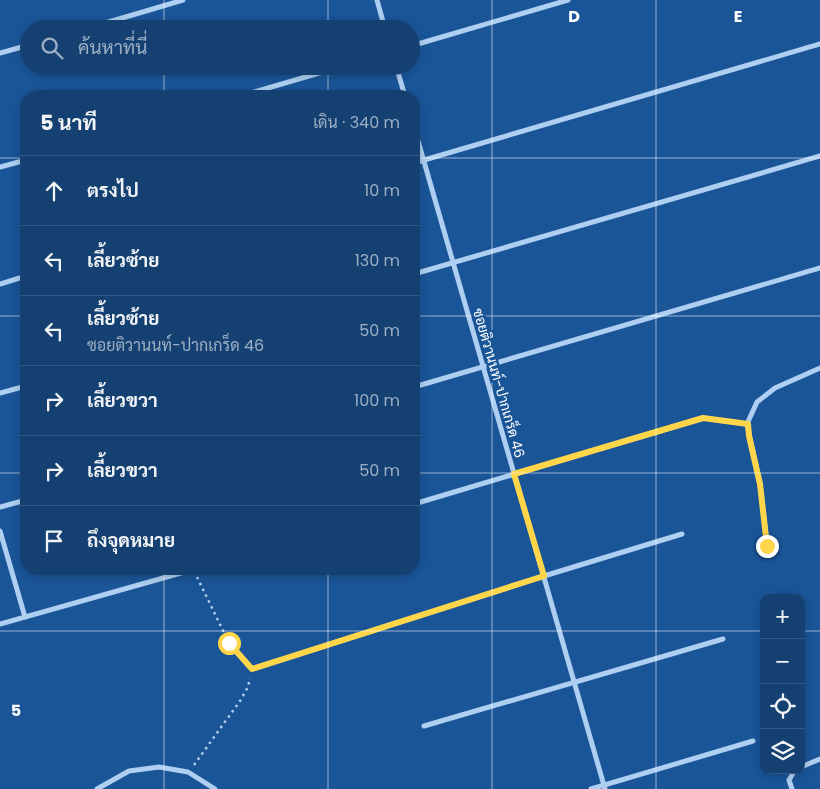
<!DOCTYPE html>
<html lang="th">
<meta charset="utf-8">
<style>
:root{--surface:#144072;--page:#1d4777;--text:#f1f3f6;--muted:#9dafc4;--line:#335984}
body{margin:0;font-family:Poppins,Sarabun,sans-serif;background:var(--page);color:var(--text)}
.controls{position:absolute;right:15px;bottom:15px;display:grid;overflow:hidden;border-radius:10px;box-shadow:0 2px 8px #0003}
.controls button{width:45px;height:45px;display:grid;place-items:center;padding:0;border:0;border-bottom:1px solid var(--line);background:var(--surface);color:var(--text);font:25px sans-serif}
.stop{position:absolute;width:15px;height:15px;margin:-11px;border:4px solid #ffd54a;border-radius:50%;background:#fff}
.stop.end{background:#ffd54a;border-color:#fff;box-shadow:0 1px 5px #0008}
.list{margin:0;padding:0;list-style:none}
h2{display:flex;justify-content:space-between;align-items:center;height:65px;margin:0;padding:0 20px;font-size:21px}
h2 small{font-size:16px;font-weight:400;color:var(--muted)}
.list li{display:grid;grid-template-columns:32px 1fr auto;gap:15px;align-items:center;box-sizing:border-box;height:70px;padding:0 20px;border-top:1px solid var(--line)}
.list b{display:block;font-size:19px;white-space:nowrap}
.list p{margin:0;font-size:16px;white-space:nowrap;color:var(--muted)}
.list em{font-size:16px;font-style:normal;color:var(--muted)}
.icon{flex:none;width:28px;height:28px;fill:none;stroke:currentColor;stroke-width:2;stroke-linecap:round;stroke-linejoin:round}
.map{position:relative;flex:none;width:820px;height:789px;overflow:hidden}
.search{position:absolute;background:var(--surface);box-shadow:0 2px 8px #0003;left:20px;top:20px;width:400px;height:55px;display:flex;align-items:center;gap:12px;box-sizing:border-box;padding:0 18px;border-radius:28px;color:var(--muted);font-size:19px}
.panel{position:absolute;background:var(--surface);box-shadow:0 2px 8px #0003;left:20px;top:90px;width:400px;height:485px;border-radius:20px}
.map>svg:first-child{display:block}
</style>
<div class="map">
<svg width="820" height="789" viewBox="0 0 820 789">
<rect width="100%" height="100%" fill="#1a5598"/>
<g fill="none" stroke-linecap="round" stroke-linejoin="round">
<!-- path -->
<g stroke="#aecff1" stroke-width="2.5" stroke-dasharray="2.5 4" stroke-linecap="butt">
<polyline points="197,577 229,643 247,662"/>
<polyline points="194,765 240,701 248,687 250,678"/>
</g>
<!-- street -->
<g stroke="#aecff1" stroke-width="5">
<polyline points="377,0 385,29"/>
<polyline points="85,29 183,0"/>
<polyline points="411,46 568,0"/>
<polyline points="0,53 29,45"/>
<polyline points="396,66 405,96"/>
<polyline points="241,96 343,66"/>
<polyline points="414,127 605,789"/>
<polyline points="414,163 820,44"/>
<polyline points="0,167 26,160"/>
<polyline points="414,274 820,156"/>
<polyline points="0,284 26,276"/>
<polyline points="414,387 820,268"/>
<polyline points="0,393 26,386"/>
<polyline points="414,504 703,418 747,424"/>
<polyline points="0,507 26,500"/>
<polyline points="0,531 25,617"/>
<polyline points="767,545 760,484 747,424 757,402 775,388 820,368"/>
<polyline points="0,624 195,569"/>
<polyline points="252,669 544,576 682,534"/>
<polyline points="424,726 723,639"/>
<polyline points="801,767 820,759"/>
<polyline points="97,789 129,771 159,767 188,772 215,789"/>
<polyline points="591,789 753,741"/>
<polyline points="792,789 789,780 795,770"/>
</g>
</g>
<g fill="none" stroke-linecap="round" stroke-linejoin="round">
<!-- route -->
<polyline stroke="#ffd54a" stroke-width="6" points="229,643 252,669 544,576 514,474 703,418 748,424 749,436 760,484 767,546"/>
</g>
<!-- grid -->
<path fill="none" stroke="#fff" stroke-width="1" stroke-opacity="0.55" d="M164 0V29M328 0V29M492 0V789M656 0V789M164 66V96M328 66V96M0 158H26M414 158H820M0 316H26M414 316H820M0 473H26M414 473H820M164 569V789M328 569V789M0 631H764M801 631H820"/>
<g text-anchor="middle" stroke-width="5" stroke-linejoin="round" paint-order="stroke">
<!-- street labels -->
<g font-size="14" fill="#fff" stroke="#1a5598">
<text transform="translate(499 383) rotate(74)" y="5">ซอยติวานนท์-ปากเกร็ด 46</text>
</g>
</g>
<g font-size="16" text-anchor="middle" font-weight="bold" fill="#fff" stroke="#1a5598" stroke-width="5" stroke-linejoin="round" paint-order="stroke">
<text x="574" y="22">D</text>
<text x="738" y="22">E</text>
<text x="16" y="716">5</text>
</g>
</svg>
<div class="controls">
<button>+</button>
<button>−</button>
<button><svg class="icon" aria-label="locate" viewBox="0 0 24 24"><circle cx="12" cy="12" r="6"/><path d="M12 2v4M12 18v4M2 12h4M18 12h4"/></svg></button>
<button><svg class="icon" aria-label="layers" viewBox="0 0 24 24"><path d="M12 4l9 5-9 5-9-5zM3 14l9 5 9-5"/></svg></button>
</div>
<div class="stop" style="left:229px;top:643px"></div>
<div class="stop end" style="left:767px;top:546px"></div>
<div class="search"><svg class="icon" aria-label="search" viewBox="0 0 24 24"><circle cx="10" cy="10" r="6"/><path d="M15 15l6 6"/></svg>ค้นหาที่นี่</div>
<section class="panel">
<h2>5 นาที<small>เดิน · 340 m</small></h2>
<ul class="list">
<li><svg class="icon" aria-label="ahead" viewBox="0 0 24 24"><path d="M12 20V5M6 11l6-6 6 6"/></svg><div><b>ตรงไป</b></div><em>10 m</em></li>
<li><svg class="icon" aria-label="left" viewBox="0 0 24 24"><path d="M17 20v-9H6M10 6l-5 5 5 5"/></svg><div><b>เลี้ยวซ้าย</b></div><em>130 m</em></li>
<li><svg class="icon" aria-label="left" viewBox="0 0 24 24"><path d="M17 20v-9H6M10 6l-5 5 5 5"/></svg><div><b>เลี้ยวซ้าย</b><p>ซอยติวานนท์-ปากเกร็ด 46</p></div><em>50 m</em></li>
<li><svg class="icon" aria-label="right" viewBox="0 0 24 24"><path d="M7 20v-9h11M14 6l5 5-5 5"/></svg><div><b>เลี้ยวขวา</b></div><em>100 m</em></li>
<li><svg class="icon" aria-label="right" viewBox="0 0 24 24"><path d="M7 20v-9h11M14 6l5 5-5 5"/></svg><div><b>เลี้ยวขวา</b></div><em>50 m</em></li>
<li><svg class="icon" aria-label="arrive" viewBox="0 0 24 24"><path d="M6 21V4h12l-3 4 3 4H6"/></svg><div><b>ถึงจุดหมาย</b></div></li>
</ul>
</section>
</div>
